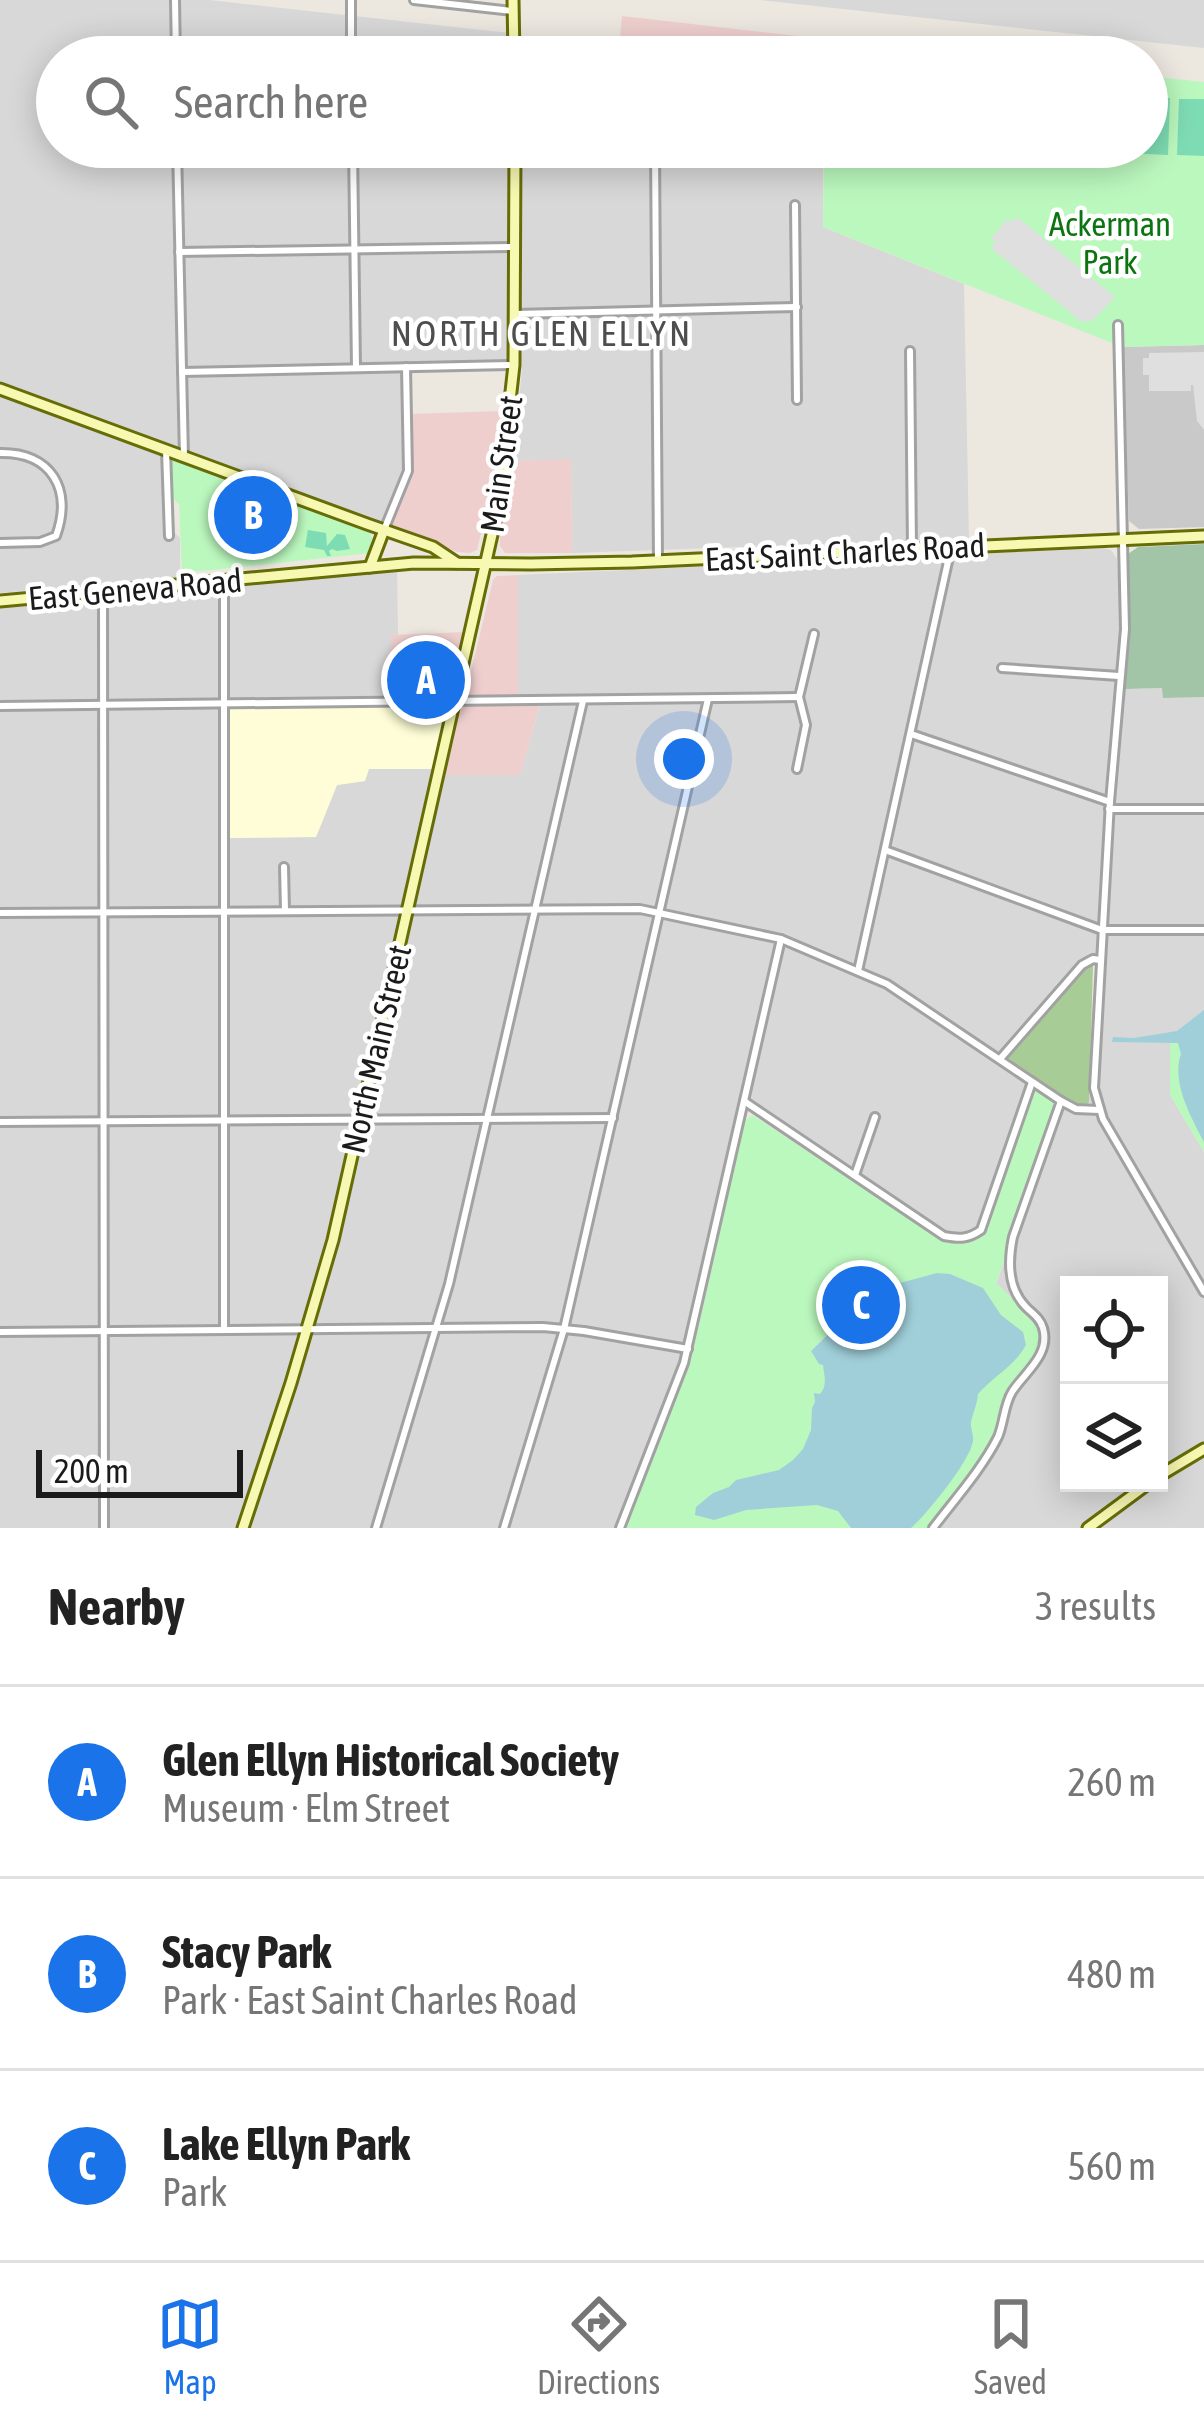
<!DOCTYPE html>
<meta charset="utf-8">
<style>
:root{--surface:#fff;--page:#f2f2f2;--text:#222;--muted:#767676;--line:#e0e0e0;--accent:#1a73e8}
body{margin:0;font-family:"Asap Condensed",sans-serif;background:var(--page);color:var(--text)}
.controls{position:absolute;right:36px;bottom:36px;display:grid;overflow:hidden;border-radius:0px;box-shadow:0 6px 30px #0003}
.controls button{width:108px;height:108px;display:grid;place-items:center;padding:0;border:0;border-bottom:3px solid var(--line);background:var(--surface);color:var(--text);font:60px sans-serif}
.scale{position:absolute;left:36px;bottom:30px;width:207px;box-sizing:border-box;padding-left:12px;border:6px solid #1b1b1b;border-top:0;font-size:33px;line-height:42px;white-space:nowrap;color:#1b1b1b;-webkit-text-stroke:9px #fff;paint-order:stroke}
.you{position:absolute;left:684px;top:759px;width:42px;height:42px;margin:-30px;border:9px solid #fff;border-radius:50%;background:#1a73e8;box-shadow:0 0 0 18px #1a73e833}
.badge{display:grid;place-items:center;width:78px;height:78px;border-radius:50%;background:var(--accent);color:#fff;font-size:39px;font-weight:700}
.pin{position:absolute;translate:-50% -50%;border:6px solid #fff;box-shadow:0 3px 12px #0006}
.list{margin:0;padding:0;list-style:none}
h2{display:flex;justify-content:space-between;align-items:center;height:156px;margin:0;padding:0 48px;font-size:51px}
h2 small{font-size:39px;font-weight:400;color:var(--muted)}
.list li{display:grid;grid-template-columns:78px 1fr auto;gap:36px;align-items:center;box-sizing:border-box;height:192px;padding:0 48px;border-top:3px solid var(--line)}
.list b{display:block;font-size:45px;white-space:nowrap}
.list p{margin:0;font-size:39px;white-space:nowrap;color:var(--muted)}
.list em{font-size:39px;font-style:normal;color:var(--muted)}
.icon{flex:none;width:66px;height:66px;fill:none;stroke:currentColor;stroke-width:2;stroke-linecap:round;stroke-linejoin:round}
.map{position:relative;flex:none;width:1204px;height:1528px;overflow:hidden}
.search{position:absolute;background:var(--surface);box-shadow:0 6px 30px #0003;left:36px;right:36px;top:36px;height:132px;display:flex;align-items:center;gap:30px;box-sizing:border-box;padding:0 42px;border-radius:66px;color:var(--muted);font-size:45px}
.sheet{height:732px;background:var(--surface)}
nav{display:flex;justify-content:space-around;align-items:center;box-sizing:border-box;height:168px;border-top:3px solid var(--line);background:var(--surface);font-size:33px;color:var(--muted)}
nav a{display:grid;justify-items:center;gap:6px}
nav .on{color:var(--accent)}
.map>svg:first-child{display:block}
</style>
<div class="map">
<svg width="1204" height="1528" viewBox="0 0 1204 1528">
<rect width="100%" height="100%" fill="#ece8e0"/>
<!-- residential -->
<g fill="#d9d8d8" fill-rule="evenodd">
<polygon points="0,0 209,0 510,33 510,57 57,57 57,147 511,147 514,362 406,367 408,473 386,527 0,384"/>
<polygon points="760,0 1204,0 1204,48"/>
<polygon points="521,147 823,147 823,227 964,284 969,539 572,553 571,460 513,461 522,369 519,245"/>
<polygon points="0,391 164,453 165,523 180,538 180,577 0,593"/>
<polygon points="1104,548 1111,550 1117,559 1121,628 1097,956 1087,958 1078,965 999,1055 891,983 782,936 641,906 411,906 440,775 520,774 541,701 518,700 518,575"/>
<polygon points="397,568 398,635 391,635 391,700 226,701 226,583"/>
<polygon points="222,584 221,908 0,910 0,604"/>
<path d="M1163 688 1164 698 1204 697V1041L1170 1095 1204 1152V1528H929L943 1511 1040 1344 1033 1318 996 1284 1064 1097 1073 1103 1090 1096V1041H1097L1111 813 1125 689ZM1069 1285H1159V1483H1069Z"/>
<polygon points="368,769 436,769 406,906 226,909 226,838 316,837 337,785 365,781"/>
<polygon points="405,910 327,1248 240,1528 0,1528 0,914"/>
<polygon points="410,912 639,912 784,945 887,988 1029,1083 980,1227 966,1236 945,1233 742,1097 687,1363 624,1528 246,1528 334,1252"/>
</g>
<!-- commercial -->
<g fill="#eecfce">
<polygon points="622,16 824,39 824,57 618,57"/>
<polygon points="503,411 496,470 477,550 470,553 458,552 387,527 408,473 408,414"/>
<polygon points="571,459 572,553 505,553 500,546 500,537 513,461"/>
<polygon points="518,575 518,700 541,700 520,775 440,775 466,692 493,580 497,576"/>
<polygon points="465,632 450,700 391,700 391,635"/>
</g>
<!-- education -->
<polygon fill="#fefdd7" points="450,704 436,769 369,769 365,781 337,785 316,837 226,838 226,706"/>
<!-- religious -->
<polygon fill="#c9c9c9" points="1204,345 1204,527 1139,529 1129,521 1122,347"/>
<!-- forest -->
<polygon fill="#a7cc95" points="1093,966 1089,1102 1086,1105 1073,1103 1008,1058 1009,1054 1086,967"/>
<!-- cemetery -->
<polygon fill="#a1c5a6" points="1204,544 1204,697 1163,698 1162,688 1125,689 1130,638 1128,554 1138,547"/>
<!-- park -->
<g fill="#bbf8be">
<polygon points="824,39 986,57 824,57"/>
<polygon points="1147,76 1204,82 1204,345 1122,347 823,227 824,147 1147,147"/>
<polygon points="180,460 370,532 374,545 371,553 182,573 179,504 171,497 171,461"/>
<polygon points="1170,1041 1204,1041 1204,1152 1170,1095"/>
<polygon points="1031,1076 1064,1097 996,1283 1033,1318 1038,1326 1040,1344 1010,1393 989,1446 929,1528 624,1528 699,1326 744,1121 752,1115 948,1243 980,1227"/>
</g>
<!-- pitch -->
<g fill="#7edcb4">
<polygon points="1147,98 1170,98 1168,155 1125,153 1126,147 1147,147"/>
<polygon points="1179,99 1204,99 1204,156 1177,155"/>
<polygon points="308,530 326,533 327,546 337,534 345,535 350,549 337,551 332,549 329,551 331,556 327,556 324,550 305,547"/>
</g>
<!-- parking -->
<g fill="#dfdfdf">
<polygon points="1017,217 1115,297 1093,320 1082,322 991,248 996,242 991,239 1007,219 1012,222"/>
<polygon points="1204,352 1204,430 1197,421 1193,385 1191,385 1191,391 1149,391 1149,375 1143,375 1143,358 1149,358 1149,353"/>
</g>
<!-- water -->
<g fill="#a0cfda">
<path d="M1204 1010V1142C1191 1117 1171 1082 1181 1054L1178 1043 1112 1042 1113 1037 1134 1038 1177 1031Z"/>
<path d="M937 1273 950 1274 983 1288 1001 1315 1023 1332 1026 1345C1014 1367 993 1376 978 1394 977 1405 973 1413 971 1422 970 1428 974 1435 973 1441 970 1461 927 1514 911 1528H851L838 1511 817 1505 746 1510 714 1520 695 1515 696 1507 713 1493 729 1487 736 1480 779 1470 793 1460 803 1449 811 1430 812 1408 815 1402 814 1393 820 1394C828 1385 824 1375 823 1365L819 1364 811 1351 837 1326 841 1305 852 1296Z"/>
</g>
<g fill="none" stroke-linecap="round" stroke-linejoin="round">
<defs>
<g id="street">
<polyline points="175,0 176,57"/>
<polyline points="351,0 351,57"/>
<polyline points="414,0 513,11"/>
<polyline points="177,147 184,457"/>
<polyline points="353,147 356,368"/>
<polyline points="655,147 658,561"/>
<polyline points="795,205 797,400"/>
<polyline points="179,252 516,247"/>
<polyline points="516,314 797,307"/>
<polyline points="1118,325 1125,629 1110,802 1094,1088 1103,1119 1204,1292"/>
<polyline points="910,351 912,549"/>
<polyline points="182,372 514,365"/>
<polyline points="166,450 169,536"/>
<path d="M0 453C51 452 73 489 56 536L40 542 0 543"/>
<polyline points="384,530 408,471 406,367"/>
<polyline points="224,581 224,1330"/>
<polyline points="103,592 104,1528"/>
<polyline points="1002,668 1119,676"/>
<polyline points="799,697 814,634"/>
<polyline points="0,706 799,697"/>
<polyline points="911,734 1110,802"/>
<polyline points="797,769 806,725 799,697"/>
<polyline points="1109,809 1204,809"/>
<polyline points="885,850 1102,930 1204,930"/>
<polyline points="284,867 285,911"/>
<polyline points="0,913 640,909 781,939 887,984 1061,1101 1076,1109 1099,1110"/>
<polyline points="858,971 951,548"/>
<polyline points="1000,1059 1082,965 1093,959 1100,960"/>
<path d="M744 1101 944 1236C960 1239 968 1239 981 1230L1032 1082"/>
<polyline points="0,1122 613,1118"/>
<polyline points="855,1175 875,1117"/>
<polyline points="0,1332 543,1327 584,1331 688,1349"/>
<polyline points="376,1528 449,1284 583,701"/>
<polyline points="504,1528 564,1329 708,699"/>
<polyline points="620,1528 684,1363 781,939"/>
<path d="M933 1528C955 1499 982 1469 998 1437 1004 1423 1004 1405 1012 1392 1024 1373 1051 1355 1043 1328 1040 1318 1033 1314 1026 1307 1007 1288 1008 1261 1013 1237L1061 1101"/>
</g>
<g id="secondary">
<polyline points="513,0 514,57"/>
<polyline points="0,389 367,524 433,547 457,563"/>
<polyline points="370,567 384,530"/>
<polyline points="0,601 414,563 531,564 632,562 1204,536"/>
<polyline points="1159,1476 1204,1449"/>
<polyline points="243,1528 291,1383 333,1240 498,508 514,365 515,147"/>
<polyline points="1088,1528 1149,1483"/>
</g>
</defs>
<!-- street casing -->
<use href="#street" stroke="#a2a2a2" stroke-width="12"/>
<!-- secondary casing -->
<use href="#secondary" stroke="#666d06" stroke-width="15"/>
<!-- street -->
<use href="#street" stroke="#fff" stroke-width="6"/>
<!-- secondary -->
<use href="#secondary" stroke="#f7f8b2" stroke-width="9"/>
</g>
<g text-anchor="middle" stroke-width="9" stroke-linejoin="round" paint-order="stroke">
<!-- park labels -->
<g font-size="33" fill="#0c7511" stroke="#fff">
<text x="1110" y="236">Ackerman<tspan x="1110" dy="38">Park</tspan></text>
</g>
<!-- street labels -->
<g font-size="33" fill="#1b1b1b" stroke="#fff">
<text transform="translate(501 464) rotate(-82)" y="12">Main Street</text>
<text transform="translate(845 552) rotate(-3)" y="12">East Saint Charles Road</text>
<text transform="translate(135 589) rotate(-5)" y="12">East Geneva Road</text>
<text transform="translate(376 1049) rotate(-77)" y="12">North Main Street</text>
</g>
<!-- neighbourhood labels -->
<g font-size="36" letter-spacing="3" fill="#4e4e4e" stroke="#fff">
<text x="542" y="346">NORTH GLEN ELLYN</text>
</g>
</g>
</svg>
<div class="controls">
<button><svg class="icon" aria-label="locate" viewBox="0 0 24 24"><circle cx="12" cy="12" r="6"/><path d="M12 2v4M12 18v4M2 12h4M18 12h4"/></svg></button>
<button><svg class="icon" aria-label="layers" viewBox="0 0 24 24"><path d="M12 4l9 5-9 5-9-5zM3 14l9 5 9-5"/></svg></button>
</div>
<div class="scale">200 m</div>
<div class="you"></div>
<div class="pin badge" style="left:426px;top:680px">A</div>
<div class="pin badge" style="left:253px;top:515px">B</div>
<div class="pin badge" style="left:861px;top:1305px">C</div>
<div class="search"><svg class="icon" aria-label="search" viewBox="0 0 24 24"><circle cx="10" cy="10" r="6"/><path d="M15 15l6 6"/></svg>Search here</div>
</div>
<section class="sheet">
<h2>Nearby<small>3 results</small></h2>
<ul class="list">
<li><span class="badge">A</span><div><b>Glen Ellyn Historical Society</b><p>Museum · Elm Street</p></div><em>260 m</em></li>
<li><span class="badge">B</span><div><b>Stacy Park</b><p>Park · East Saint Charles Road</p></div><em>480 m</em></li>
<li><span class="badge">C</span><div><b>Lake Ellyn Park</b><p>Park</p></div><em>560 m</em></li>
</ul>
</section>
<nav>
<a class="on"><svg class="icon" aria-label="map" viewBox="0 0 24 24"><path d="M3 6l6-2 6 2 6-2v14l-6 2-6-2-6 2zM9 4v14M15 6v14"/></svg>Map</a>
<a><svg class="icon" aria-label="directions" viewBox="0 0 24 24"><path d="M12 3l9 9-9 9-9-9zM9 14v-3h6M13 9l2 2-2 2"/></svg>Directions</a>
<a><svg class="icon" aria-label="saved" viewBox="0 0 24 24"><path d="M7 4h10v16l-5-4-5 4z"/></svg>Saved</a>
</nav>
